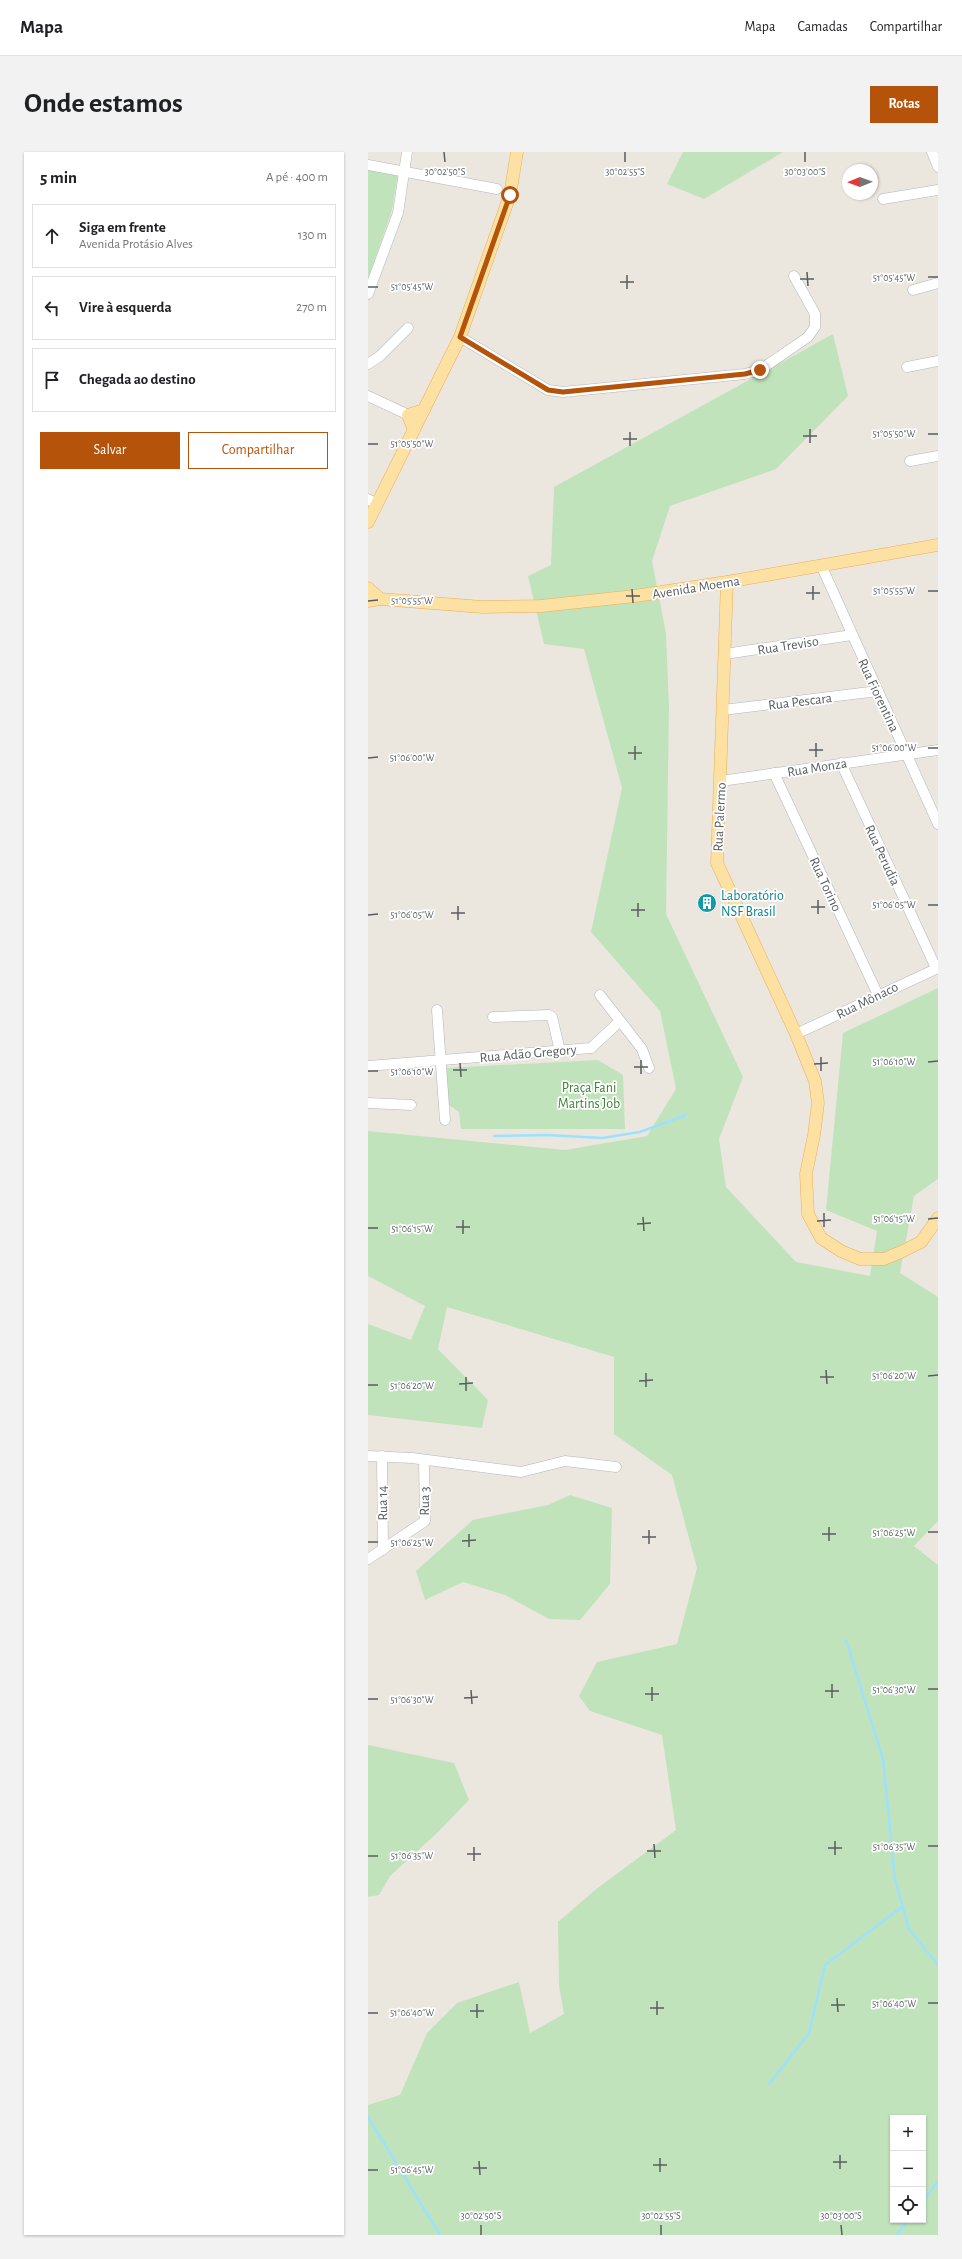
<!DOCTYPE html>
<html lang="pt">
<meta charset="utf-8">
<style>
:root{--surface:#fff;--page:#f2f2f2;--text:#202124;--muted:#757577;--line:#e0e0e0;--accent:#b45309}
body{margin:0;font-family:"Alegreya Sans",sans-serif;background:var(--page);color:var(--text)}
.controls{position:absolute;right:12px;bottom:12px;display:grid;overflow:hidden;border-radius:0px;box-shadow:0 1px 3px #0004}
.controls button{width:36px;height:36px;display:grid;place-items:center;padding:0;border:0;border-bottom:1px solid var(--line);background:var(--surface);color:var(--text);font:20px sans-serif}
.compass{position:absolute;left:474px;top:12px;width:36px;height:36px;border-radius:50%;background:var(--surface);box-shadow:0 1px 3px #0004;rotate:269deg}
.stop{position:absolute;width:12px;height:12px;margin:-9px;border:3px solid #b45309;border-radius:50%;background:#fff}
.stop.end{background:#b45309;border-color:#fff;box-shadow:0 1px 4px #0008}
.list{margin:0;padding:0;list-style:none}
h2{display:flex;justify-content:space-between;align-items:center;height:52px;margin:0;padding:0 16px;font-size:17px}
h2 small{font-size:13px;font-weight:400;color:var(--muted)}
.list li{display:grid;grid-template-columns:26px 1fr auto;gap:12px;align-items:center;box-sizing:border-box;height:64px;margin:0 8px 8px;padding:0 8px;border:1px solid var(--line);border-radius:0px}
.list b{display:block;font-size:15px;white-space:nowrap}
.list p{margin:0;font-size:13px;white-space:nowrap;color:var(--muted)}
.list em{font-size:13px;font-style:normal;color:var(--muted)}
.actions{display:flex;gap:8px;padding:12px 16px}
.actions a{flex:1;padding:9px 0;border:1px solid var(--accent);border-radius:0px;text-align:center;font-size:14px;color:var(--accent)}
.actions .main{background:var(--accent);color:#fff}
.icon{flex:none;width:22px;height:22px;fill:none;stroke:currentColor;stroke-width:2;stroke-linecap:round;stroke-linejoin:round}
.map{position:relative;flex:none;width:570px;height:2083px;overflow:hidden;border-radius:0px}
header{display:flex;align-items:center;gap:24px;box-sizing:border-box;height:56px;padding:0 20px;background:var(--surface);border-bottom:1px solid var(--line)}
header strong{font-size:19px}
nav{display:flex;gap:22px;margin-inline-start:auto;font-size:14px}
.intro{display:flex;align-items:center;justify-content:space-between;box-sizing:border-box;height:96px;padding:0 24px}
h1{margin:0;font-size:28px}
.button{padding:10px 18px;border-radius:0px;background:var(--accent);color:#fff;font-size:14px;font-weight:700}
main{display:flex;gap:24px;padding:0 24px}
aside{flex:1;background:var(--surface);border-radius:0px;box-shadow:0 1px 3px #0004}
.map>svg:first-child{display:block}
</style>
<header>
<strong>Mapa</strong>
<nav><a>Mapa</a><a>Camadas</a><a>Compartilhar</a></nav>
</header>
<div class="intro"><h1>Onde estamos</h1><a class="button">Rotas</a></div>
<main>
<aside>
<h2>5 min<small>A pé · 400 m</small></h2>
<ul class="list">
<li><svg class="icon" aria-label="ahead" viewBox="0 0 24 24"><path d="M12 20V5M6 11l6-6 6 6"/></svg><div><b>Siga em frente</b><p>Avenida Protásio Alves</p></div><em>130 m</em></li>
<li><svg class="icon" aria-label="left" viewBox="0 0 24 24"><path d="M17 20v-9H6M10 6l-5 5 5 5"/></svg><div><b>Vire à esquerda</b></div><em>270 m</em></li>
<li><svg class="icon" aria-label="arrive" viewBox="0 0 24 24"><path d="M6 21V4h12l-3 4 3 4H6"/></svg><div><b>Chegada ao destino</b></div></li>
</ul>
<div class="actions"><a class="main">Salvar</a><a>Compartilhar</a></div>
</aside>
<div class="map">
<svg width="570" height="2083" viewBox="0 0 570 2083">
<rect width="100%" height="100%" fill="#ebe7df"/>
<!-- green -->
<g fill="#c1e3bb" fill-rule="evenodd">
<polygon points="315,0 415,0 336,47 299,32"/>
<polygon points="0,17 30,22 24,58 0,127"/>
<path d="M465 182 480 244 408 317 302 354 284 409 298 481 301 555 298 762 375 925 351 987 358 1035 428 1110 502 1124 509 1079 458 1058 475 881 570 836V1027L546 1044 532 1121 570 1145V1369L546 1394 570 1413V2083H0V1953L32 1943 59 1881 89 1851 151 1830 162 1881 196 1862 191 1834 190 1770 227 1738 308 1678 294 1583 222 1559 211 1544 229 1510 309 1492 329 1416 304 1323 246 1282V1205L79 1155 70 1197 120 1248 114 1276 0 1263V1172L43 1188 57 1154 0 1124V979L197 998 279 984 308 937 292 859 223 780 254 636 216 497 176 492 160 424 183 413 186 335ZM525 1966H555V2068H525Z"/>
<polygon points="230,908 255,923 257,977 93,977 91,960 81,953 77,916"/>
<polygon points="202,1343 244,1356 242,1432 212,1468 181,1467 137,1443 95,1430 57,1448 48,1419 105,1368 180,1353"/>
<polygon points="0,1593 86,1611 101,1648 69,1681 22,1724 11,1743 0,1745"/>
</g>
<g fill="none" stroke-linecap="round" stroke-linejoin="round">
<!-- stream -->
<g stroke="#9de1fd" stroke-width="2.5">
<polyline points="126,984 179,983 234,986 272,980 318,963"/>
<polyline points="478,1488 515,1607 527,1728 541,1777 570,1813"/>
<polyline points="401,1932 441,1881 457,1813 535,1754"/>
<polyline points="0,1965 72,2083"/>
<polyline points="555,2049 570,2029"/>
<polyline points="529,2083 540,2068"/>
</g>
<defs>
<g id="minor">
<polyline points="564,0 570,15"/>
<polyline points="0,13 129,37"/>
<polyline points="515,47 570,38"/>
<polyline points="545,138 570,131"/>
<polyline points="0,142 30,61 39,0"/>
<polyline points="92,185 180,238 195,240 377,222 392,218 440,185 447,175 447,162 426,124"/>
<polyline points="0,212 12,204 40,176"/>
<polyline points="539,215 570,209"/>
<polyline points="0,244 47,266"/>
<polyline points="542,309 570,304"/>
<polyline points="0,347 9,352"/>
<polyline points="453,413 570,672"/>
<polyline points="357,502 484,483"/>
<polyline points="355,558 510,539"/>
<polyline points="473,611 568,816"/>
<polyline points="406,621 510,843"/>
<polyline points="353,629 570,598"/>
<polyline points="232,843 274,897 281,916"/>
<polyline points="69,858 77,968"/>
<polyline points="125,865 181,863 184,865 192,899"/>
<polyline points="428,882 570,816"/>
<polyline points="0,914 223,896 252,869"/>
<polyline points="0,951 43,953"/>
<polyline points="0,1304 44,1306 153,1320 197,1309 248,1315"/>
<polyline points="14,1304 15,1398"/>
<polyline points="0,1407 57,1369 56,1308"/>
</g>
<g id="major">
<polyline points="46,278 40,263 56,258"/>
<polyline points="0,370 92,185 142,43 149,0"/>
<polyline points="359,430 349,711 428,882 447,929 450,951 446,983 438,1022 440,1062 453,1086 473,1099 492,1107 516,1107 533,1100 553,1090 570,1066"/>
<polyline points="0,436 12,447"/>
<polyline points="0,449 12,447 115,455 173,454 267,444 359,430 570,393"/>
</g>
</defs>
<!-- minor casing -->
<use href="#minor" stroke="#b2b6ba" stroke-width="11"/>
<!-- major casing -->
<use href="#major" stroke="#eead55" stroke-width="13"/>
<!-- minor -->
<use href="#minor" stroke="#fff" stroke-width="10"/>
<!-- major -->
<use href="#major" stroke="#fde1a2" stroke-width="12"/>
</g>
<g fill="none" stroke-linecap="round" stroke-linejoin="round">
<!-- route -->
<polyline stroke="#b45309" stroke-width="5" points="142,43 92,185 180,238 195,240 377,222 392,218"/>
</g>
<!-- ticks -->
<path fill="none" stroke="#585d60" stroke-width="1.5" d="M76 0 77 10M257 0V10M437 0V10M439 120 440 134M259 123V137M560 125H570M432 127H446M252 130H266M0 135H10M442 277V291M262 280V294M560 282H570M435 284H449M255 287H269M0 292H10M445 434V448M264 437 265 451M560 439H570M438 441H452M258 444H272M0 449 10 448M448 591V605M267 594V608M560 596H570M441 598H455M260 601H274M0 606 10 605M450 748V762M270 751V765M560 753H570M90 754V768M443 755H457M263 758H277M83 761H97M0 763 10 762M453 905V919M273 908V922M560 910 570 909M92 911 93 925M446 912 460 911M266 915H280M85 918H99M0 919H10M456 1061V1075M275 1065 276 1079M560 1067 570 1066M95 1068V1082M449 1069 463 1068M269 1072 283 1071M88 1075H102M0 1076H10M458 1218 459 1232M278 1221V1235M560 1224 570 1223M98 1225V1239M452 1225H466M271 1229 285 1228M91 1232 105 1231M0 1233H10M461 1375V1389M281 1378V1392M560 1380H570M101 1382V1395M454 1382H468M274 1385H288M94 1389 108 1388M0 1390H10M464 1532V1546M284 1535V1549M560 1537H570M103 1538 104 1552M457 1539H471M277 1542H291M96 1546 110 1545M0 1547H10M467 1689V1703M286 1692 287 1706M560 1694H570M106 1695V1709M460 1696H474M279 1699H293M99 1702H113M0 1704H10M469 1846 470 1860M289 1849V1863M560 1851H570M109 1852V1866M463 1853H477M282 1856H296M102 1859H116M0 1861H10M472 2003V2017M292 2006V2020M111 2009 112 2023M465 2010H479M285 2013H299M105 2016H119M0 2018H10M113 2073V2083M293 2073V2083M473 2073 474 2083"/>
<!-- icons -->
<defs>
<symbol id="building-disc" viewBox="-11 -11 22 22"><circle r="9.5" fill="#0f9aa8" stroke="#fff"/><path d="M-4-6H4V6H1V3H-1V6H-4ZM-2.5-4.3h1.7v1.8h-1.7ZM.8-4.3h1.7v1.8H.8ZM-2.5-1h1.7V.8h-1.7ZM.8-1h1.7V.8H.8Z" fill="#fff"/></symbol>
</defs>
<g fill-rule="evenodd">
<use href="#building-disc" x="328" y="740" width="22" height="22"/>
</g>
<g text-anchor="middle" stroke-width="3.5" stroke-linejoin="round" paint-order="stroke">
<!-- street labels -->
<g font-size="14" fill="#585d60" stroke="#fff">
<text transform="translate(328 435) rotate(-9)" y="5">Avenida Moema</text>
<text transform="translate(420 493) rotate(-9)" y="5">Rua Treviso</text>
<text transform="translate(511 543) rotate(65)" y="5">Rua Fiorentina</text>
<text transform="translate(432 549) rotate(-7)" y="5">Rua Pescara</text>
<text transform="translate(449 615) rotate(-9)" y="5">Rua Monza</text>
<text transform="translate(351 665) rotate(-87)" y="5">Rua Palermo</text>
<text transform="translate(515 703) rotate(65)" y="5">Rua Perudia</text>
<text transform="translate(458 732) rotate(65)" y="5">Rua Torino</text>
<text transform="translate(499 848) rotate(-26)" y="5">Rua Mônaco</text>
<text transform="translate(160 901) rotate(-5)" y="5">Rua Adão Gregory</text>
<text transform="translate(56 1349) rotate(-89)" y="5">Rua 3</text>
<text transform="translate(14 1351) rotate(-91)" y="5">Rua 14</text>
</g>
<!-- culture labels -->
<g font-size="14" fill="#0d838f" stroke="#fff" text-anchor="start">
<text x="353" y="748">Laboratório<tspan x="353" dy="16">NSF Brasil</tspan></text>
</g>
<!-- park labels -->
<g font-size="14" fill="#3d8235" stroke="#fff">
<text x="221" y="940">Praça Fani<tspan x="221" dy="16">Martins Job</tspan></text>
</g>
</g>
<g font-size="10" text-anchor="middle" fill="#585d60" stroke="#fff" stroke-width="3.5" stroke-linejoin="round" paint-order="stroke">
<text x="77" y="23">30°02'50"S</text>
<text x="257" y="23">30°02'55"S</text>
<text x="437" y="23">30°03'00"S</text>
<text x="526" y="129">51°05'45"W</text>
<text x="44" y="138">51°05'45"W</text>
<text x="526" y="285">51°05'50"W</text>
<text x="44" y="295">51°05'50"W</text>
<text x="526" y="442">51°05'55"W</text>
<text x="44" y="452">51°05'55"W</text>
<text x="526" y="599">51°06'00"W</text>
<text x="44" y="609">51°06'00"W</text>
<text x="526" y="756">51°06'05"W</text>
<text x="44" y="766">51°06'05"W</text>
<text x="526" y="913">51°06'10"W</text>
<text x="44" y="923">51°06'10"W</text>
<text x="526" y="1070">51°06'15"W</text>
<text x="44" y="1080">51°06'15"W</text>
<text x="526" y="1227">51°06'20"W</text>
<text x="44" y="1237">51°06'20"W</text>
<text x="526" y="1384">51°06'25"W</text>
<text x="44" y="1394">51°06'25"W</text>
<text x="526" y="1541">51°06'30"W</text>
<text x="44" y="1551">51°06'30"W</text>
<text x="526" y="1698">51°06'35"W</text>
<text x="44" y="1707">51°06'35"W</text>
<text x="526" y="1855">51°06'40"W</text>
<text x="44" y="1864">51°06'40"W</text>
<text x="44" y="2021">51°06'45"W</text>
<text x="113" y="2067">30°02'50"S</text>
<text x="293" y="2067">30°02'55"S</text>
<text x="473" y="2067">30°03'00"S</text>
</g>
</svg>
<div class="controls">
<button>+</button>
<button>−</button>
<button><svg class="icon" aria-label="locate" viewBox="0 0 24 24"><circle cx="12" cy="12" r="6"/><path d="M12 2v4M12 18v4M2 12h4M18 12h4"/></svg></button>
</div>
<svg class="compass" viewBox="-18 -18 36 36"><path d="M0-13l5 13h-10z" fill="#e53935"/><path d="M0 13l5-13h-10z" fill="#757577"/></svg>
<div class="stop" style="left:142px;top:43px"></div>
<div class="stop end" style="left:392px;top:218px"></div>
</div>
</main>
